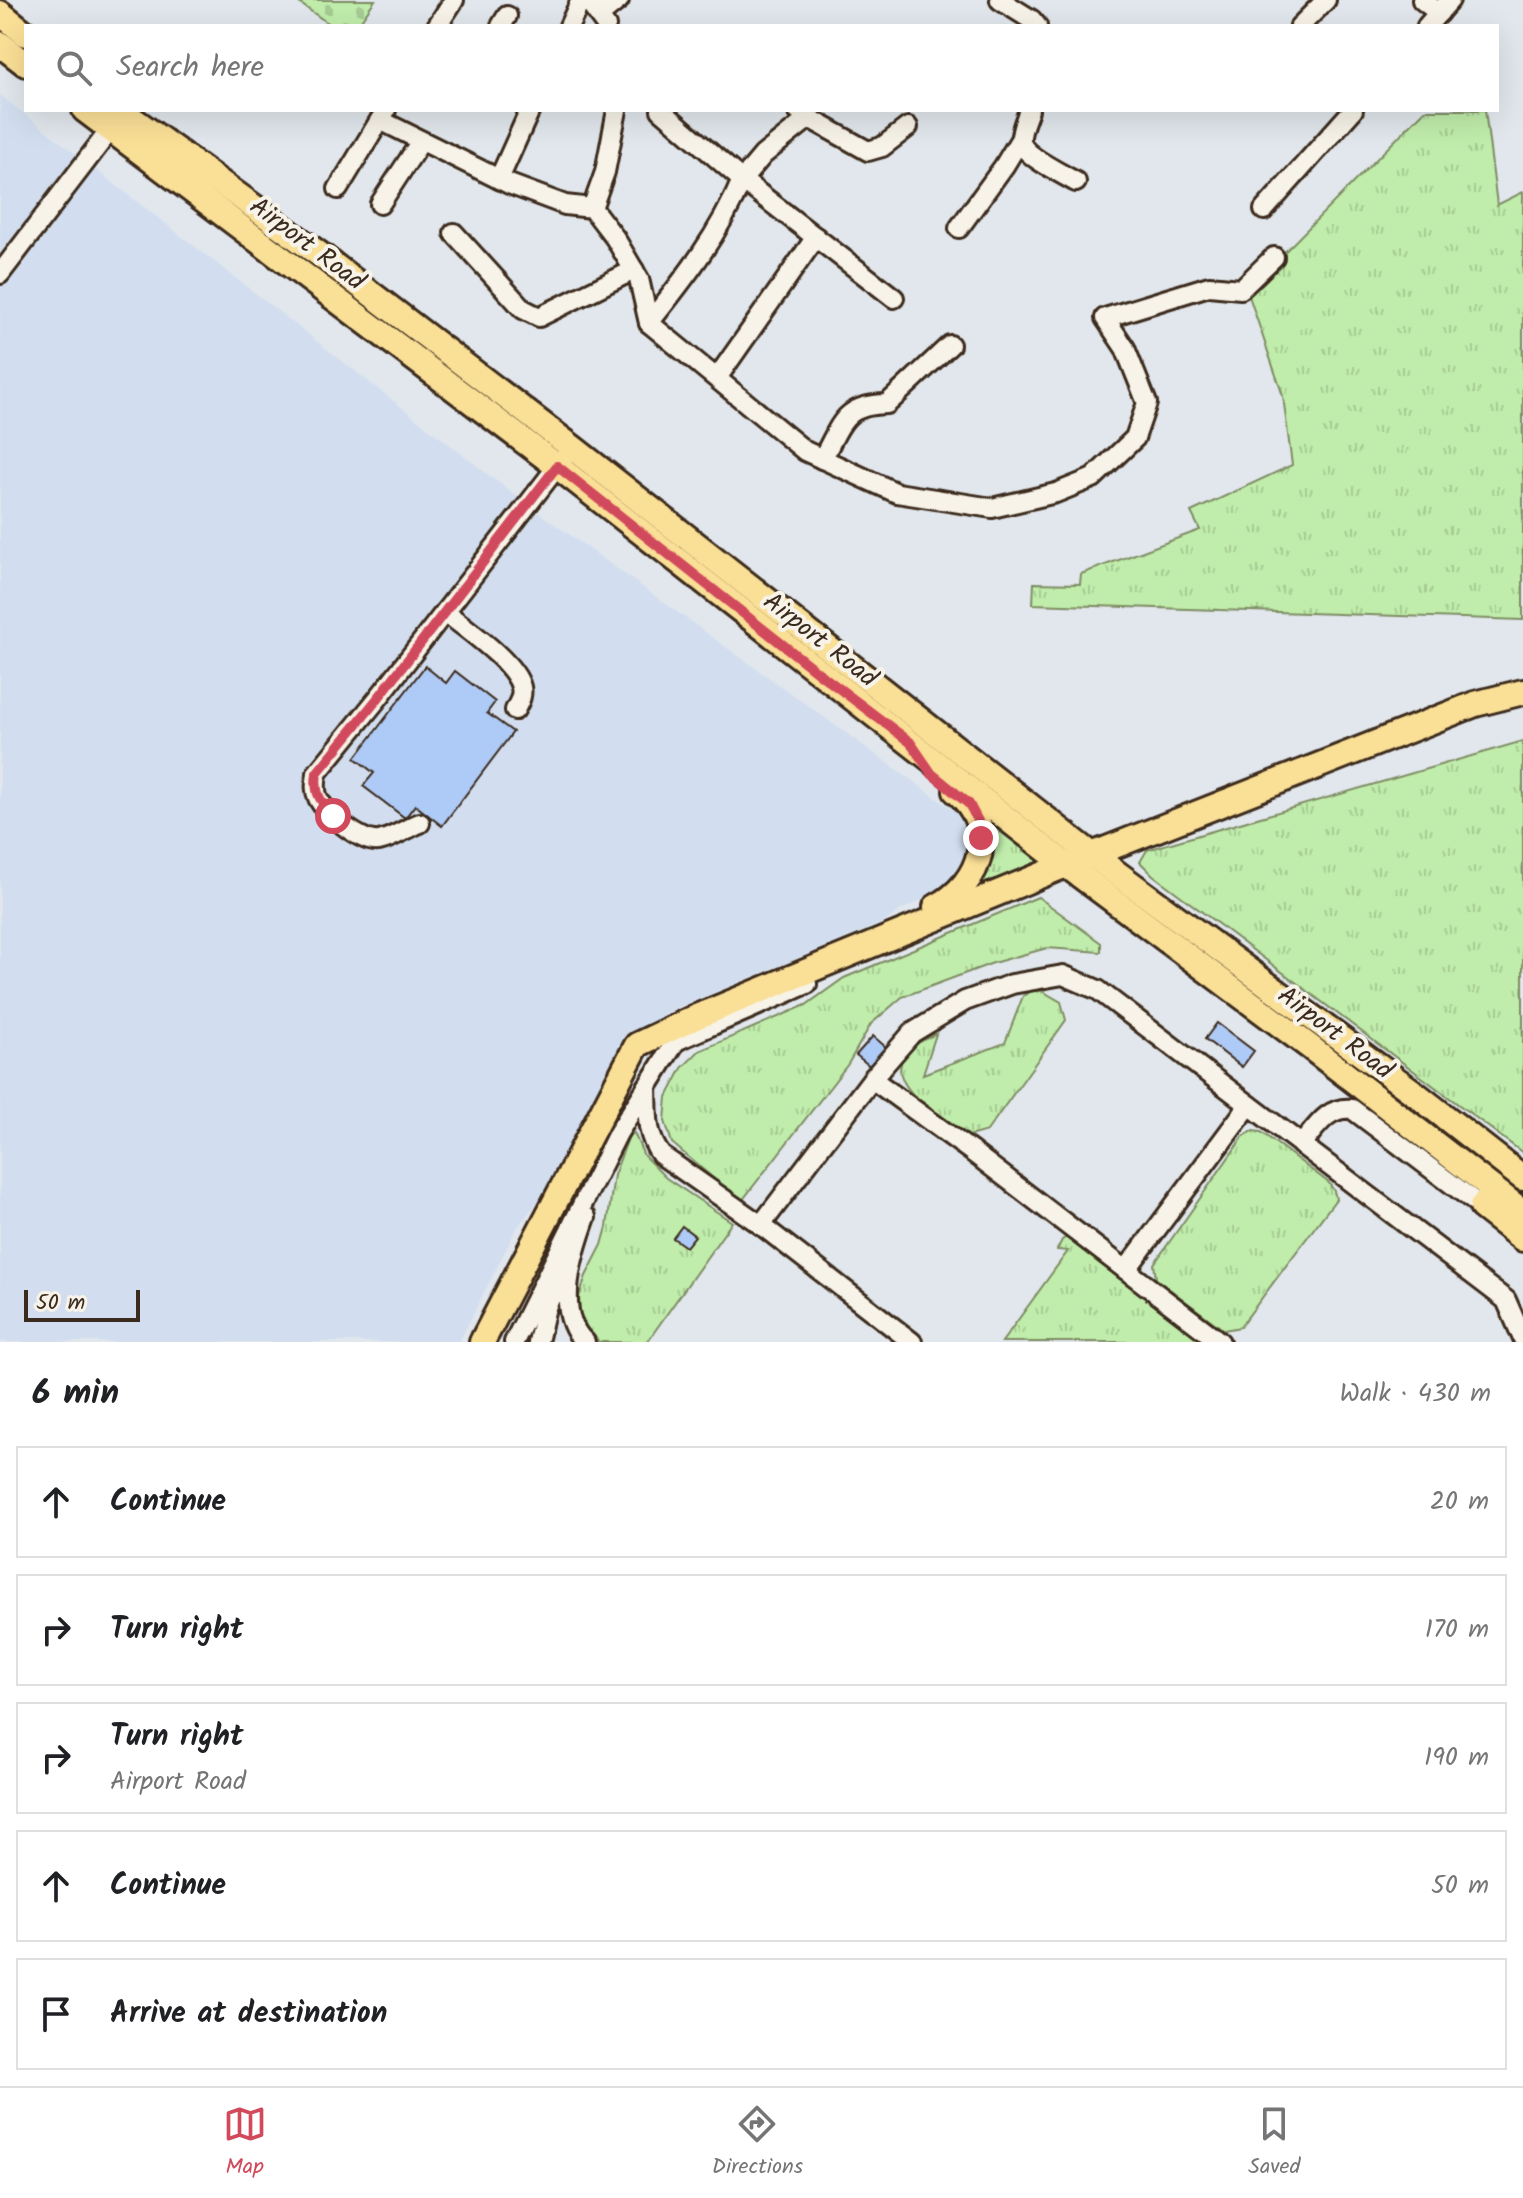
<!DOCTYPE html>
<meta charset="utf-8">
<style>
:root{--surface:#fff;--page:#f6f6f6;--text:#202124;--muted:#757577;--line:#e0e0e0;--accent:#d1495b}
body{margin:0;font-family:Kalam,sans-serif;background:var(--page);color:var(--text)}
.scale{position:absolute;left:24px;bottom:20px;width:116px;box-sizing:border-box;padding-left:8px;border:4px solid #3b2a1e;border-top:0;font-size:22px;line-height:28px;white-space:nowrap;color:#3b2a1e;-webkit-text-stroke:6px #f7f3e8;paint-order:stroke}
.stop{position:absolute;width:24px;height:24px;margin:-18px;border:6px solid #d1495b;border-radius:50%;background:#fff}
.stop.end{background:#d1495b;border-color:#fff;box-shadow:0 2px 8px #0008}
.list{margin:0;padding:0;list-style:none}
h2{display:flex;justify-content:space-between;align-items:center;height:104px;margin:0;padding:0 32px;font-size:34px}
h2 small{font-size:26px;font-weight:400;color:var(--muted)}
.list li{display:grid;grid-template-columns:52px 1fr auto;gap:24px;align-items:center;box-sizing:border-box;height:112px;margin:0 16px 16px;padding:0 16px;border:2px solid var(--line);border-radius:0px}
.list b{display:block;font-size:30px;white-space:nowrap}
.list p{margin:0;font-size:26px;white-space:nowrap;color:var(--muted)}
.list em{font-size:26px;font-style:normal;color:var(--muted)}
.icon{flex:none;width:44px;height:44px;fill:none;stroke:currentColor;stroke-width:2;stroke-linecap:round;stroke-linejoin:round}
.map{position:relative;flex:none;width:1523px;height:1342px;overflow:hidden}
.search{position:absolute;background:var(--surface);box-shadow:0 8px 32px #0002;left:24px;right:24px;top:24px;height:88px;display:flex;align-items:center;gap:20px;box-sizing:border-box;padding:0 28px;border-radius:0px;color:var(--muted);font-size:30px}
.sheet{height:744px;background:var(--surface)}
nav{display:flex;justify-content:space-around;align-items:center;box-sizing:border-box;height:112px;border-top:2px solid var(--line);background:var(--surface);font-size:22px;color:var(--muted)}
nav a{display:grid;justify-items:center;gap:4px}
nav .on{color:var(--accent)}
.map>svg:first-child{display:block}
</style>
<div class="map">
<svg width="1523" height="1342" viewBox="0 0 1523 1342">
<defs>
<pattern id="grass-tufts" width="24" height="20" patternUnits="userSpaceOnUse" patternTransform="scale(2)"><rect width="24" height="20" fill="#c0edab"/><path d="M3 7l-1-3M5 7V3M7 7l1-3M15 17l-1-3M17 17v-4M19 17l1-3" fill="none" stroke="#a6cb93"/></pattern>
<pattern id="cemetery-stones" width="16" height="16" patternUnits="userSpaceOnUse" patternTransform="scale(2)"><rect width="16" height="16" fill="#c0edab"/><path d="M2 7V4a2 2 0 0 1 4 0v3zM10 15v-3a2 2 0 0 1 4 0v3z" fill="#a6cb93"/></pattern>
</defs>
<rect width="100%" height="100%" fill="#e1e7ec"/>
<filter id="ink" filterUnits="userSpaceOnUse"><feTurbulence type="fractalNoise" baseFrequency=".0125" numOctaves="2"/><feDisplacementMap in="SourceGraphic" scale="16" xChannelSelector="R" yChannelSelector="G"/><feConvolveMatrix kernelMatrix="1 2 1 2 8 2 1 2 1" color-interpolation-filters="sRGB"/></filter>
<g filter="url(#ink)">
<!-- built -->
<polygon fill="#d2deef" points="0,95 517,497 963,817 971,836 969,856 960,876 946,888 901,910 883,923 672,1010 630,1036 614,1057 542,1197 518,1226 459,1342 0,1342"/>
<!-- grass -->
<g fill="url(#grass-tufts)" stroke="#7e8c64" stroke-width="2">
<polygon points="1425,110 1485,110 1497,205 1523,192 1523,620 1033,604 1034,583 1080,584 1081,574 1200,530 1191,512 1292,465 1283,396 1247,290"/>
<polygon points="1523,741 1523,1153 1153,875 1140,862 1147,850"/>
<polygon points="983,819 1046,862 974,888"/>
<polygon points="1038,897 1101,943 1101,952 1047,948 993,963 902,997 871,1024 848,1064 741,1202 672,1143 665,1121 667,1097 682,1068 699,1051 806,1005 844,978"/>
<path d="M1032 991H1042L1061 1002 1066 1020 987 1131 966 1137C930 1110 856 1067 936 1034L923 1074 1005 1043 1023 996Z"/>
<polygon points="1252,1131 1261,1132 1329,1183 1334,1191 1336,1199 1240,1327 1224,1330 1156,1279 1154,1264 1243,1137"/>
<polygon points="634,1133 644,1156 666,1178 732,1222 647,1342 599,1342 587,1328 580,1313 579,1297 586,1276 602,1245 607,1227 614,1175 629,1136"/>
<polygon points="1069,1236 1208,1342 1002,1342 1068,1251 1057,1250 1062,1240"/>
</g>
<!-- cemetery -->
<polygon fill="url(#cemetery-stones)" stroke="#7e8c64" stroke-width="2" points="295,0 375,0 357,26 332,26"/>
<!-- building -->
<g fill="#aecaf6" stroke="#3b2a1e" stroke-width="2">
<polygon points="425,666 446,683 455,671 495,702 487,713 513,732 442,826 415,805 405,818 363,786 374,773 355,758"/>
<polygon points="1217,1023 1254,1051 1242,1067 1205,1039"/>
<polygon points="873,1036 887,1048 871,1067 856,1055"/>
<polygon points="682,1226 695,1236 686,1247 673,1238"/>
</g>
<g fill="none" stroke-linecap="round" stroke-linejoin="round">
<defs>
<g id="minor">
<polyline points="587,0 606,26"/>
<polyline points="1000,0 1032,20 1037,26"/>
<polyline points="1422,0 1439,13"/>
<polyline points="599,16 619,0"/>
<polyline points="437,26 454,0"/>
<polyline points="501,26 507,16"/>
<polyline points="569,26 581,0"/>
<polyline points="1300,26 1326,0"/>
<polyline points="1427,26 1450,0"/>
<polyline points="797,110 809,118 763,155 742,180 894,298"/>
<path d="M1029 110C1026 119 1020 131 1021 141 1023 156 1063 174 1076 182"/>
<polyline points="809,118 868,151 882,147 908,127"/>
<polyline points="380,120 509,184 565,205 592,208 605,172 617,110"/>
<polyline points="499,179 530,110"/>
<polyline points="338,189 386,110"/>
<polyline points="380,204 421,141"/>
<path d="M592 208 615 238 639 279 649 323C685 278 720 233 742 180L661 110"/>
<polyline points="1264,210 1353,110"/>
<polyline points="959,228 1004,166 1021,138"/>
<polyline points="454,233 523,309 539,317 634,270"/>
<polyline points="0,274 110,130"/>
<polyline points="649,323 805,451 897,493 992,508 1056,493 1093,478 1135,438 1147,403 1125,348 1105,318 1209,286 1241,289 1274,257"/>
<polyline points="717,378 816,237"/>
<path d="M822 459C842 424 842 405 887 404L950 345"/>
<path d="M445 612C465 628 515 662 521 687 523 696 519 702 515 710"/>
<path d="M420 823C407 828 393 838 379 841 362 844 325 813 318 798 314 789 316 782 317 773L379 697 563 459"/>
<path d="M647 1087C648 1112 645 1134 661 1155L761 1225 912 1342"/>
<path d="M1301 1145C1316 1128 1327 1106 1352 1109L1482 1207"/>
<polyline points="761,1225 872,1079"/>
<polyline points="1126,1270 1249,1105"/>
<polyline points="514,1342 618,1133 676,1041 807,984"/>
<polyline points="538,1342 546,1307 566,1266"/>
<path d="M585 1342C553 1313 573 1253 586 1217"/>
<polyline points="1220,1342 971,1151 872,1079 912,1033 965,1001 1012,984 1063,975 1098,990 1506,1300 1523,1339"/>
</g>
<g id="major">
<polyline points="0,13 26,34"/>
<polyline points="0,44 26,64"/>
<polyline points="85,110 557,466 1066,865 1310,1047 1523,1212"/>
<polyline points="120,110 319,254 573,448 1092,855 1417,1095 1523,1178"/>
<path d="M936 907C982 883 999 828 956 791"/>
<polyline points="1494,1190 1482,1207 1523,1239"/>
<polyline points="482,1342 637,1045 696,1017 1066,865 1475,704 1523,692"/>
</g>
</defs>
<!-- minor casing -->
<use href="#minor" stroke="#3b2a1e" stroke-width="24"/>
<!-- major casing -->
<use href="#major" stroke="#3b2a1e" stroke-width="30"/>
<!-- minor -->
<use href="#minor" stroke="#f7f3e8" stroke-width="18"/>
<!-- major -->
<use href="#major" stroke="#fadf96" stroke-width="24"/>
</g>
</g>
<g fill="none" stroke-linecap="round" stroke-linejoin="round" filter="url(#ink)">
<!-- route -->
<path stroke="#d1495b" stroke-width="10" d="M333 816C320 801 314 793 317 773L379 697 557 466 820 674 910 742 932 774 969 804 978 821 981 838"/>
</g>
<g text-anchor="middle" stroke-width="8" stroke-linejoin="round" paint-order="stroke">
<!-- street labels -->
<g font-size="26" fill="#3b2a1e" stroke="#f7f3e8">
<text transform="translate(308 243) rotate(37)" y="9">Airport Road</text>
<text transform="translate(821 639) rotate(38)" y="9">Airport Road</text>
<text transform="translate(1336 1032) rotate(37)" y="9">Airport Road</text>
</g>
</g>
</svg>
<div class="scale">50 m</div>
<div class="stop" style="left:333px;top:816px"></div>
<div class="stop end" style="left:981px;top:838px"></div>
<div class="search"><svg class="icon" aria-label="search" viewBox="0 0 24 24"><circle cx="10" cy="10" r="6"/><path d="M15 15l6 6"/></svg>Search here</div>
</div>
<section class="sheet">
<h2>6 min<small>Walk · 430 m</small></h2>
<ul class="list">
<li><svg class="icon" aria-label="ahead" viewBox="0 0 24 24"><path d="M12 20V5M6 11l6-6 6 6"/></svg><div><b>Continue</b></div><em>20 m</em></li>
<li><svg class="icon" aria-label="right" viewBox="0 0 24 24"><path d="M7 20v-9h11M14 6l5 5-5 5"/></svg><div><b>Turn right</b></div><em>170 m</em></li>
<li><svg class="icon" aria-label="right" viewBox="0 0 24 24"><path d="M7 20v-9h11M14 6l5 5-5 5"/></svg><div><b>Turn right</b><p>Airport Road</p></div><em>190 m</em></li>
<li><svg class="icon" aria-label="ahead" viewBox="0 0 24 24"><path d="M12 20V5M6 11l6-6 6 6"/></svg><div><b>Continue</b></div><em>50 m</em></li>
<li><svg class="icon" aria-label="arrive" viewBox="0 0 24 24"><path d="M6 21V4h12l-3 4 3 4H6"/></svg><div><b>Arrive at destination</b></div></li>
</ul>
</section>
<nav>
<a class="on"><svg class="icon" aria-label="map" viewBox="0 0 24 24"><path d="M3 6l6-2 6 2 6-2v14l-6 2-6-2-6 2zM9 4v14M15 6v14"/></svg>Map</a>
<a><svg class="icon" aria-label="directions" viewBox="0 0 24 24"><path d="M12 3l9 9-9 9-9-9zM9 14v-3h6M13 9l2 2-2 2"/></svg>Directions</a>
<a><svg class="icon" aria-label="saved" viewBox="0 0 24 24"><path d="M7 4h10v16l-5-4-5 4z"/></svg>Saved</a>
</nav>
